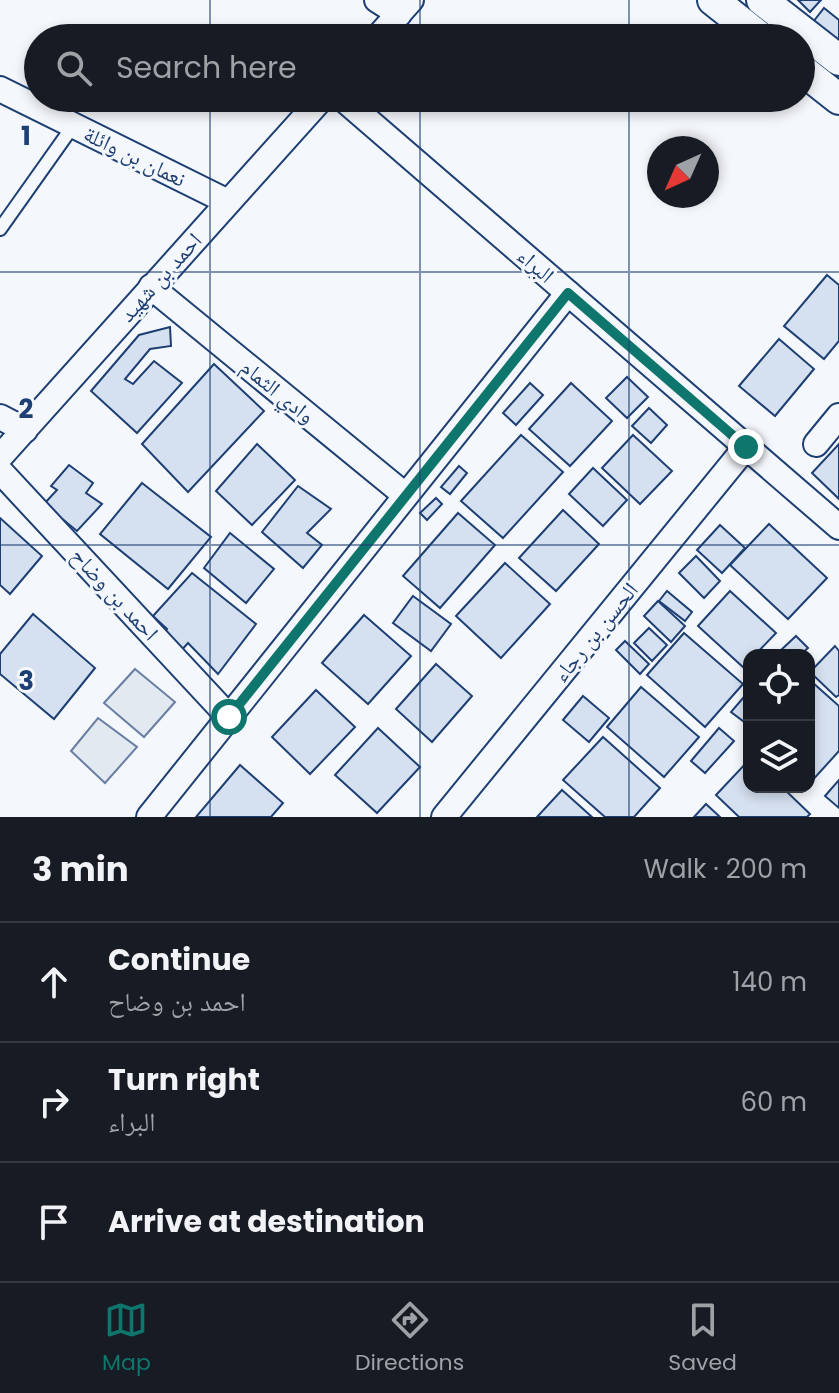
<!DOCTYPE html>
<meta charset="utf-8">
<style>
:root{--surface:#171b24;--page:#20242c;--text:#f1f3f6;--muted:#9ea1a6;--line:#363941;--accent:#0f766e}
body{margin:0;font-family:Poppins,"Noto Naskh Arabic",sans-serif;background:var(--page);color:var(--text)}
.controls{position:absolute;right:24px;bottom:24px;display:grid;overflow:hidden;border-radius:16px;box-shadow:0 4px 12px #0003}
.controls button{width:72px;height:72px;display:grid;place-items:center;padding:0;border:0;border-bottom:2px solid var(--line);background:var(--surface);color:var(--text);font:40px sans-serif}
.compass{position:absolute;left:647px;top:136px;width:72px;height:72px;border-radius:50%;background:var(--surface);box-shadow:0 4px 12px #0003;rotate:225deg}
.stop{position:absolute;width:24px;height:24px;margin:-18px;border:6px solid #0f766e;border-radius:50%;background:#fff}
.stop.end{background:#0f766e;border-color:#fff;box-shadow:0 2px 8px #0008}
.list{margin:0;padding:0;list-style:none}
h2{display:flex;justify-content:space-between;align-items:center;height:104px;margin:0;padding:0 32px;font-size:34px}
h2 small{font-size:26px;font-weight:400;color:var(--muted)}
.list li{display:grid;grid-template-columns:52px 1fr auto;gap:24px;align-items:center;box-sizing:border-box;height:120px;padding:0 32px;border-top:2px solid var(--line)}
.list b{display:block;font-size:30px;white-space:nowrap}
.list p{margin:0;font-size:26px;white-space:nowrap;color:var(--muted)}
.list em{font-size:26px;font-style:normal;color:var(--muted)}
.icon{flex:none;width:44px;height:44px;fill:none;stroke:currentColor;stroke-width:2;stroke-linecap:round;stroke-linejoin:round}
.map{position:relative;flex:none;width:839px;height:817px;overflow:hidden}
.search{position:absolute;background:var(--surface);box-shadow:0 4px 12px #0003;left:24px;right:24px;top:24px;height:88px;display:flex;align-items:center;gap:20px;box-sizing:border-box;padding:0 28px;border-radius:44px;color:var(--muted);font-size:30px}
.sheet{height:464px;background:var(--surface)}
nav{display:flex;justify-content:space-around;align-items:center;box-sizing:border-box;height:112px;border-top:2px solid var(--line);background:var(--surface);font-size:22px;color:var(--muted)}
nav a{display:grid;justify-items:center;gap:4px}
nav .on{color:var(--accent)}
.map>svg:first-child{display:block}
</style>
<div class="map">
<svg width="839" height="817" viewBox="0 0 839 817">
<rect width="100%" height="100%" fill="#f4f7fb"/>
<!-- green -->
<g fill="#e3e9f0" stroke="#687fa3" stroke-width="2">
<polygon points="135,669 175,702 144,737 104,703"/>
<polygon points="98,718 137,747 105,783 71,751"/>
</g>
<!-- building -->
<g fill="#d5e0f0" stroke="#1d3f73" stroke-width="2">
<polygon points="798,0 821,0 810,12"/>
<polygon points="824,8 839,20 839,44 813,22"/>
<polygon points="827,275 839,285 839,341 824,359 784,326"/>
<polygon points="170,327 171,346 150,349 125,379 133,384 154,361 182,383 137,433 91,391 139,335"/>
<polygon points="779,339 814,369 775,416 739,386"/>
<polygon points="214,364 264,411 188,492 142,444"/>
<polygon points="627,377 648,397 627,418 606,398"/>
<polygon points="530,383 543,395 516,425 503,413"/>
<polygon points="571,383 612,421 570,466 529,429"/>
<polygon points="649,408 667,425 651,443 632,426"/>
<polygon points="521,435 563,472 503,538 461,501"/>
<polygon points="633,435 672,471 640,504 602,468"/>
<polygon points="257,444 295,480 252,525 216,491"/>
<polygon points="839,444 839,499 812,473"/>
<polygon points="69,465 93,483 86,493 102,504 77,531 44,504 57,490 51,486"/>
<polygon points="459,466 467,473 450,494 441,487"/>
<polygon points="593,468 627,500 603,526 569,494"/>
<polygon points="142,483 211,537 168,589 100,534"/>
<polygon points="298,486 331,509 307,533 322,545 303,568 262,532"/>
<polygon points="436,498 442,504 427,520 420,513"/>
<polygon points="563,510 599,544 556,591 519,558"/>
<polygon points="458,513 495,545 440,608 403,576"/>
<polygon points="0,518 42,556 10,594 0,585"/>
<polygon points="769,524 827,578 788,619 730,565"/>
<polygon points="720,525 745,548 722,573 697,550"/>
<polygon points="230,533 274,569 246,603 204,568"/>
<polygon points="696,556 720,581 704,598 679,573"/>
<polygon points="505,563 550,604 501,658 456,616"/>
<polygon points="192,573 256,624 218,674 188,643 179,653 162,637 167,629 153,616"/>
<polygon points="667,591 692,612 685,621 659,601"/>
<polygon points="730,591 776,633 755,655 749,655 749,662 744,668 698,626"/>
<polygon points="413,596 451,624 431,651 393,623"/>
<polygon points="658,601 685,626 671,642 644,616"/>
<polygon points="33,614 95,668 54,719 0,674 0,654"/>
<polygon points="364,615 411,656 368,704 322,663"/>
<polygon points="649,628 667,645 652,661 634,643"/>
<polygon points="684,633 743,684 705,727 647,675"/>
<polygon points="796,636 808,648 800,655 784,655 780,651"/>
<polygon points="625,641 649,664 640,674 616,650"/>
<polygon points="835,646 839,651 839,695 836,697 810,672"/>
<polygon points="436,664 472,696 432,742 396,709"/>
<polygon points="812,682 839,706 839,751 810,783 809,686"/>
<polygon points="641,687 699,737 664,777 607,727"/>
<polygon points="316,690 355,727 310,774 272,737"/>
<polygon points="749,691 749,713 743,721 731,712"/>
<polygon points="583,696 609,718 589,742 563,720"/>
<polygon points="378,728 420,767 377,813 335,775"/>
<polygon points="719,728 734,741 705,773 691,761"/>
<polygon points="603,737 660,788 634,817 605,817 563,780"/>
<polygon points="749,760 749,787 782,787 810,814 807,817 739,817 716,795"/>
<polygon points="240,765 283,803 271,817 196,817"/>
<polygon points="839,780 839,808 825,796"/>
<polygon points="562,790 592,817 537,817"/>
<polygon points="706,804 720,817 694,817"/>
</g>
<g fill="none" stroke-linecap="round" stroke-linejoin="round">
<defs>
<polyline id="service" points="0,229 73,126"/>
<g id="minor">
<polyline points="377,0 399,14"/>
<polyline points="377,38 411,0"/>
<polyline points="0,89 228,202"/>
<polyline points="342,98 839,527"/>
<polyline points="151,287 405,495"/>
<polyline points="0,417 25,430"/>
<polyline points="816,444 839,416"/>
<polyline points="0,457 322,98"/>
<polyline points="0,471 229,717"/>
<polyline points="149,817 568,293"/>
<polyline points="444,817 746,447"/>
</g>
<g id="tertiary">
<polyline points="713,0 761,38"/>
<polyline points="762,0 839,60"/>
<polyline points="801,69 839,99"/>
</g>
</defs>
<!-- service casing -->
<use href="#service" stroke="#1d3f73" stroke-width="16"/>
<!-- minor casing -->
<use href="#minor" stroke="#1d3f73" stroke-width="28"/>
<!-- tertiary casing -->
<use href="#tertiary" stroke="#1d3f73" stroke-width="34"/>
<!-- service -->
<use href="#service" stroke="#f4f7fb" stroke-width="12"/>
<!-- minor -->
<use href="#minor" stroke="#f4f7fb" stroke-width="24"/>
<!-- tertiary -->
<use href="#tertiary" stroke="#f4f7fb" stroke-width="30"/>
</g>
<g fill="none" stroke-linecap="round" stroke-linejoin="round">
<!-- route -->
<polyline stroke="#0f766e" stroke-width="10" points="229,717 568,293 746,447"/>
</g>
<!-- grid -->
<path fill="none" stroke="#1d3f73" stroke-width="2" stroke-opacity="0.55" d="M210 0V38M420 0V38M629 0V38M210 98V817M420 98V817M629 98V817M0 272H839M0 545H839"/>
<g text-anchor="middle" stroke-width="6" stroke-linejoin="round" paint-order="stroke">
<!-- street labels -->
<g font-size="22" fill="#1d3f73" stroke="#f4f7fb">
<text transform="translate(135 156) rotate(26)" y="8">نعمان بن وائلة</text>
<text transform="translate(536 265) rotate(41)" y="8">البراء</text>
<text transform="translate(160 277) rotate(-48)" y="8">احمد بن شهيد</text>
<text transform="translate(278 391) rotate(39)" y="8">وادي الثمام</text>
<text transform="translate(115 594) rotate(47)" y="8">احمد بن وضاح</text>
<text transform="translate(595 632) rotate(-51)" y="8">الحسن بن رجاء</text>
</g>
</g>
<g font-size="26" text-anchor="middle" font-weight="bold" fill="#1d3f73" stroke="#f4f7fb" stroke-width="6" stroke-linejoin="round" paint-order="stroke">
<text x="26" y="145">1</text>
<text x="26" y="418">2</text>
<text x="26" y="690">3</text>
</g>
</svg>
<div class="controls">
<button><svg class="icon" aria-label="locate" viewBox="0 0 24 24"><circle cx="12" cy="12" r="6"/><path d="M12 2v4M12 18v4M2 12h4M18 12h4"/></svg></button>
<button><svg class="icon" aria-label="layers" viewBox="0 0 24 24"><path d="M12 4l9 5-9 5-9-5zM3 14l9 5 9-5"/></svg></button>
</div>
<svg class="compass" viewBox="-18 -18 36 36"><path d="M0-13l5 13h-10z" fill="#e53935"/><path d="M0 13l5-13h-10z" fill="#9ea1a6"/></svg>
<div class="stop" style="left:229px;top:717px"></div>
<div class="stop end" style="left:746px;top:447px"></div>
<div class="search"><svg class="icon" aria-label="search" viewBox="0 0 24 24"><circle cx="10" cy="10" r="6"/><path d="M15 15l6 6"/></svg>Search here</div>
</div>
<section class="sheet">
<h2>3 min<small>Walk · 200 m</small></h2>
<ul class="list">
<li><svg class="icon" aria-label="ahead" viewBox="0 0 24 24"><path d="M12 20V5M6 11l6-6 6 6"/></svg><div><b>Continue</b><p>احمد بن وضاح</p></div><em>140 m</em></li>
<li><svg class="icon" aria-label="right" viewBox="0 0 24 24"><path d="M7 20v-9h11M14 6l5 5-5 5"/></svg><div><b>Turn right</b><p>البراء</p></div><em>60 m</em></li>
<li><svg class="icon" aria-label="arrive" viewBox="0 0 24 24"><path d="M6 21V4h12l-3 4 3 4H6"/></svg><div><b>Arrive at destination</b></div></li>
</ul>
</section>
<nav>
<a class="on"><svg class="icon" aria-label="map" viewBox="0 0 24 24"><path d="M3 6l6-2 6 2 6-2v14l-6 2-6-2-6 2zM9 4v14M15 6v14"/></svg>Map</a>
<a><svg class="icon" aria-label="directions" viewBox="0 0 24 24"><path d="M12 3l9 9-9 9-9-9zM9 14v-3h6M13 9l2 2-2 2"/></svg>Directions</a>
<a><svg class="icon" aria-label="saved" viewBox="0 0 24 24"><path d="M7 4h10v16l-5-4-5 4z"/></svg>Saved</a>
</nav>
